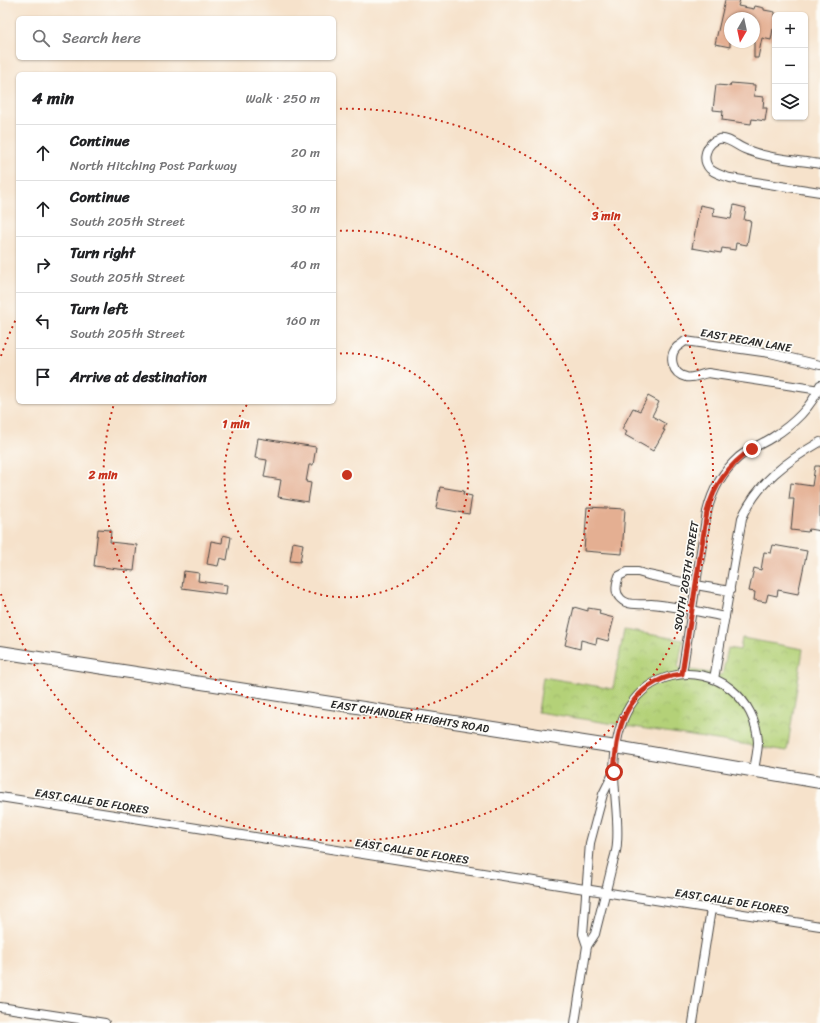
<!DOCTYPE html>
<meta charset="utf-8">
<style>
:root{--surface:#fff;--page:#f6f6f6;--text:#202124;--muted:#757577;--line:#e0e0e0}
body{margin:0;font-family:Sriracha,sans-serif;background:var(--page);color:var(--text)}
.controls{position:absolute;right:12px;top:12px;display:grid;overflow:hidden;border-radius:6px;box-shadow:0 1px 3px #0004}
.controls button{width:36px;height:36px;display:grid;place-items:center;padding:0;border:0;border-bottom:1px solid var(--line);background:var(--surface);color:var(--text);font:20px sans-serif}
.compass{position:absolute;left:724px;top:12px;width:36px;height:36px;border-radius:50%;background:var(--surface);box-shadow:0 1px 3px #0004;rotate:189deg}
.stop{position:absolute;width:12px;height:12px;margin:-9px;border:3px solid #c8321e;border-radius:50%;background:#fff}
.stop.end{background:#c8321e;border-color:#fff;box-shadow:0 1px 4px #0008}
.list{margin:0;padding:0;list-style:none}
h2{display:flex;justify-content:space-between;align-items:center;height:52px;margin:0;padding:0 16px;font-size:17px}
h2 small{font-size:13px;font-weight:400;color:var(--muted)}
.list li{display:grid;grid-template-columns:26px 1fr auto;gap:12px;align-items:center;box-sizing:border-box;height:56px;padding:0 16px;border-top:1px solid var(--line)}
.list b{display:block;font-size:15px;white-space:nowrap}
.list p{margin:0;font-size:13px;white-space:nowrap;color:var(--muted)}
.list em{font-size:13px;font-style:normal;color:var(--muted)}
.icon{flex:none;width:22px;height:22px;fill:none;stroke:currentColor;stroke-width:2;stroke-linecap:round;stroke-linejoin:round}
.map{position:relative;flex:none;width:820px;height:1023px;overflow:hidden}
.search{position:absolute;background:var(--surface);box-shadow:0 1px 3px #0004;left:16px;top:16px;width:320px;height:44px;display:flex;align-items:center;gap:10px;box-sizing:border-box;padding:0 14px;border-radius:6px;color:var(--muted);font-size:15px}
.panel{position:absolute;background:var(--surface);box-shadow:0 1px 3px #0004;left:16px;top:72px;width:320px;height:332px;border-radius:6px}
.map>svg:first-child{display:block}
</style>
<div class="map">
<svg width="820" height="1023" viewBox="0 0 820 1023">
<defs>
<pattern id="park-crowns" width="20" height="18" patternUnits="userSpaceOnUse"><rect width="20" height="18" fill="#b4d178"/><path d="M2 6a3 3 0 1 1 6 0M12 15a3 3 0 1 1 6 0" fill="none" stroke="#9bb468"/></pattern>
</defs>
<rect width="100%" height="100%" fill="#fdfcf7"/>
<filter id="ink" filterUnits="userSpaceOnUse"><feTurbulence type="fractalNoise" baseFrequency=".025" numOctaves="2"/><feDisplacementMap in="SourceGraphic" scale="8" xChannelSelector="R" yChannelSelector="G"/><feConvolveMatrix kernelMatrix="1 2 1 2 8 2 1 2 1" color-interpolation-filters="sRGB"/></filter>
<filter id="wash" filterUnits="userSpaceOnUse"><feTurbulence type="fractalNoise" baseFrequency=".012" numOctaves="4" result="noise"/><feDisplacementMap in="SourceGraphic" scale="16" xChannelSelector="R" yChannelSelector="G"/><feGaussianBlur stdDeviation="0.9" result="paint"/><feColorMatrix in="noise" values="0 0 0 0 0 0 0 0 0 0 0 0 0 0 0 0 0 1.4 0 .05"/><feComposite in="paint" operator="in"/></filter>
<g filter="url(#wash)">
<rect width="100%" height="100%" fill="#f6e2cb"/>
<!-- park -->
<polygon fill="url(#park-crowns)" stroke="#707e52" points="624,630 683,640 678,668 722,675 728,648 740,650 742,638 803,649 787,751 538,712 543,677 613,689"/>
<g id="blocks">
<!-- building -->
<g fill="#e4af92">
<polygon points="725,0 740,0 738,6 754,9 755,6 764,8 764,10 775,12 775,30 773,29 771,40 762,38 758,58 754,58 754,18 730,18 730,47 715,44"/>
<polygon points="731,83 755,85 754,96 764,97 763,108 767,108 765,121 752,119 751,124 722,120 723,111 713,110 716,85 730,86"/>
<polygon points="700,205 714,208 713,216 731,219 734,205 746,208 744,220 751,221 747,245 736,243 735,250 722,248 721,253 692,248"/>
<polygon points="648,396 659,402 652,416 666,424 663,430 665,430 653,451 625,435 627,432 622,429 633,408 640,411"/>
<polygon points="258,438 316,447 313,465 309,465 306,482 311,483 308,502 278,497 281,480 264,477 267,460 255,458"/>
<polygon points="815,466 820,466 820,531 809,529 808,532 791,530 794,499 789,499 791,483 812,486"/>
<polygon points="440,487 464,491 463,494 472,496 469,514 436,508"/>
<polygon points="587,507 625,509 622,554 584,551"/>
<polygon points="98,529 111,530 110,542 137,545 134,571 94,566"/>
<polygon points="223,535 231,537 227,560 220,558 218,566 207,564 211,541 222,543"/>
<polygon points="293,542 303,544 300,562 290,561"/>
<polygon points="773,545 807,551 798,594 778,590 777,596 768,594 766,602 754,600 755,592 749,591 754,568 761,570 764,552 771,553"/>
<polygon points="184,571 199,573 198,581 227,585 226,594 182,588"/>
<polygon points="574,607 588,611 588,608 600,610 599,614 614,618 608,641 597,638 596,644 581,640 580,649 565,645"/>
</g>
</g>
</g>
<g filter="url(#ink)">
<use href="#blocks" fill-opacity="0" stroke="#494643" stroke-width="1"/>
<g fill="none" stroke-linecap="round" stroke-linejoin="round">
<defs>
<g id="minor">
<path d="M820 164C796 160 770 159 747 150 738 147 728 137 719 139 706 143 701 159 710 169 716 174 723 176 730 178L820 192"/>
<path d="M820 365 770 353 685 341C683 343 680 345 677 347 668 356 672 374 686 377 693 379 701 374 708 373L820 390"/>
<path d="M725 617C701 612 675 606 651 604 641 604 628 606 621 599 614 593 616 584 619 576L627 572H638L648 575 696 585 730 591"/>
<path d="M682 674 707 512C712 491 722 472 739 457 749 449 762 444 773 437 792 425 813 406 820 385"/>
<path d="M714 679 742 518C758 482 787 461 820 442"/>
<polyline points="0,797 820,926"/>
<polyline points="587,946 583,934 590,843 603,794 614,772"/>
<polyline points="0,1007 105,1023"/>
<path d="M575 1023 587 946 595 934C600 913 606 892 611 870 613 861 617 852 617 843 619 819 614 795 614 771 615 730 627 687 672 676 692 671 715 676 731 689 747 702 757 721 758 742 758 751 755 762 754 771"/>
<polyline points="693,1023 711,909"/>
</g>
<polyline id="secondary" points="0,652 616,747 820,782"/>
</defs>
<!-- minor casing -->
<use href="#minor" stroke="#494643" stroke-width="10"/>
<!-- secondary casing -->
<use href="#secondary" stroke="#494643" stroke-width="14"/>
<!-- minor -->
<use href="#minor" stroke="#fff" stroke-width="8"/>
<!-- secondary -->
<use href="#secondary" stroke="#fff" stroke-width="12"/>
</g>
</g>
<g fill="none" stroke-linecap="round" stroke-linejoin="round" filter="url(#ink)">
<!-- route -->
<path stroke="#c8321e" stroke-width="5" d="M614 772C616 740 620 707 648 687 658 680 670 675 682 674L707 512C714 485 728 465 752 449"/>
</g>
<!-- distance rings -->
<g fill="none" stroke="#c8321e" stroke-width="2" stroke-dasharray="2 4">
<path d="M334 354A122 122 0 1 1 249 402"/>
<path d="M334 231A244 244 0 1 1 114 404"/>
<path d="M1 356A366 366 0 0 1 17 317M334 109A366 366 0 1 1 1 594"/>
</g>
<g text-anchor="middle" stroke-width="3.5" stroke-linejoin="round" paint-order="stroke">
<!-- street labels -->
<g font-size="11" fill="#2b2b2b" stroke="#fdfcf7">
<text transform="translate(746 340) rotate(10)" y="4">EAST PECAN LANE</text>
<text transform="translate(686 576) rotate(-81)" y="4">SOUTH 205TH STREET</text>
<text transform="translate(410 716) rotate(9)" y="4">EAST CHANDLER HEIGHTS ROAD</text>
<text transform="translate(92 801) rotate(9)" y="4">EAST CALLE DE FLORES</text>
<text transform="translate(412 851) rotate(9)" y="4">EAST CALLE DE FLORES</text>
<text transform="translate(732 901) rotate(9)" y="4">EAST CALLE DE FLORES</text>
</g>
</g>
<circle cx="347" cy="475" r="6" fill="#c8321e" stroke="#fdfcf7" stroke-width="2"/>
<g font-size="12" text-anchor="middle" font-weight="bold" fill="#c8321e" stroke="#fdfcf7" stroke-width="3.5" stroke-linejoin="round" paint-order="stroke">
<text x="606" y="220">3 min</text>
<text x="236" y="428">1 min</text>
<text x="103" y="479">2 min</text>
</g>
</svg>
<div class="controls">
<button>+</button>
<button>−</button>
<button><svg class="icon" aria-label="layers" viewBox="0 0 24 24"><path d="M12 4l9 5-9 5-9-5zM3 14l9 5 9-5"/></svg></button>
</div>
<svg class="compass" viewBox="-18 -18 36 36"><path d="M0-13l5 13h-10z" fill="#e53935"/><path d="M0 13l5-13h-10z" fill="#757577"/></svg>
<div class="stop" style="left:614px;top:772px"></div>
<div class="stop end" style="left:752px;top:449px"></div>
<div class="search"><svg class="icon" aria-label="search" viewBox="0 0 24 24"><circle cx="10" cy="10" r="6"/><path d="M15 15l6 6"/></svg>Search here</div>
<section class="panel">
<h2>4 min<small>Walk · 250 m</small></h2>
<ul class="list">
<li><svg class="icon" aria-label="ahead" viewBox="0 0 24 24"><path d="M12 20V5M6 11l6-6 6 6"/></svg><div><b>Continue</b><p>North Hitching Post Parkway</p></div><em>20 m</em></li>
<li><svg class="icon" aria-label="ahead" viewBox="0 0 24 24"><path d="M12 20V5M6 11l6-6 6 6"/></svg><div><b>Continue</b><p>South 205th Street</p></div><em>30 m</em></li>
<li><svg class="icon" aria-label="right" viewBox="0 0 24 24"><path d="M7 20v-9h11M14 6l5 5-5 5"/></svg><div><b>Turn right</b><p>South 205th Street</p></div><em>40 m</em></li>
<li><svg class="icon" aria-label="left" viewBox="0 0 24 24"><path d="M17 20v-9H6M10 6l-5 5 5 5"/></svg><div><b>Turn left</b><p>South 205th Street</p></div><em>160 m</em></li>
<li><svg class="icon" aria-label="arrive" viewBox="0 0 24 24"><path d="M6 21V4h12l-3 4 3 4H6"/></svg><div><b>Arrive at destination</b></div></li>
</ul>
</section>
</div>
